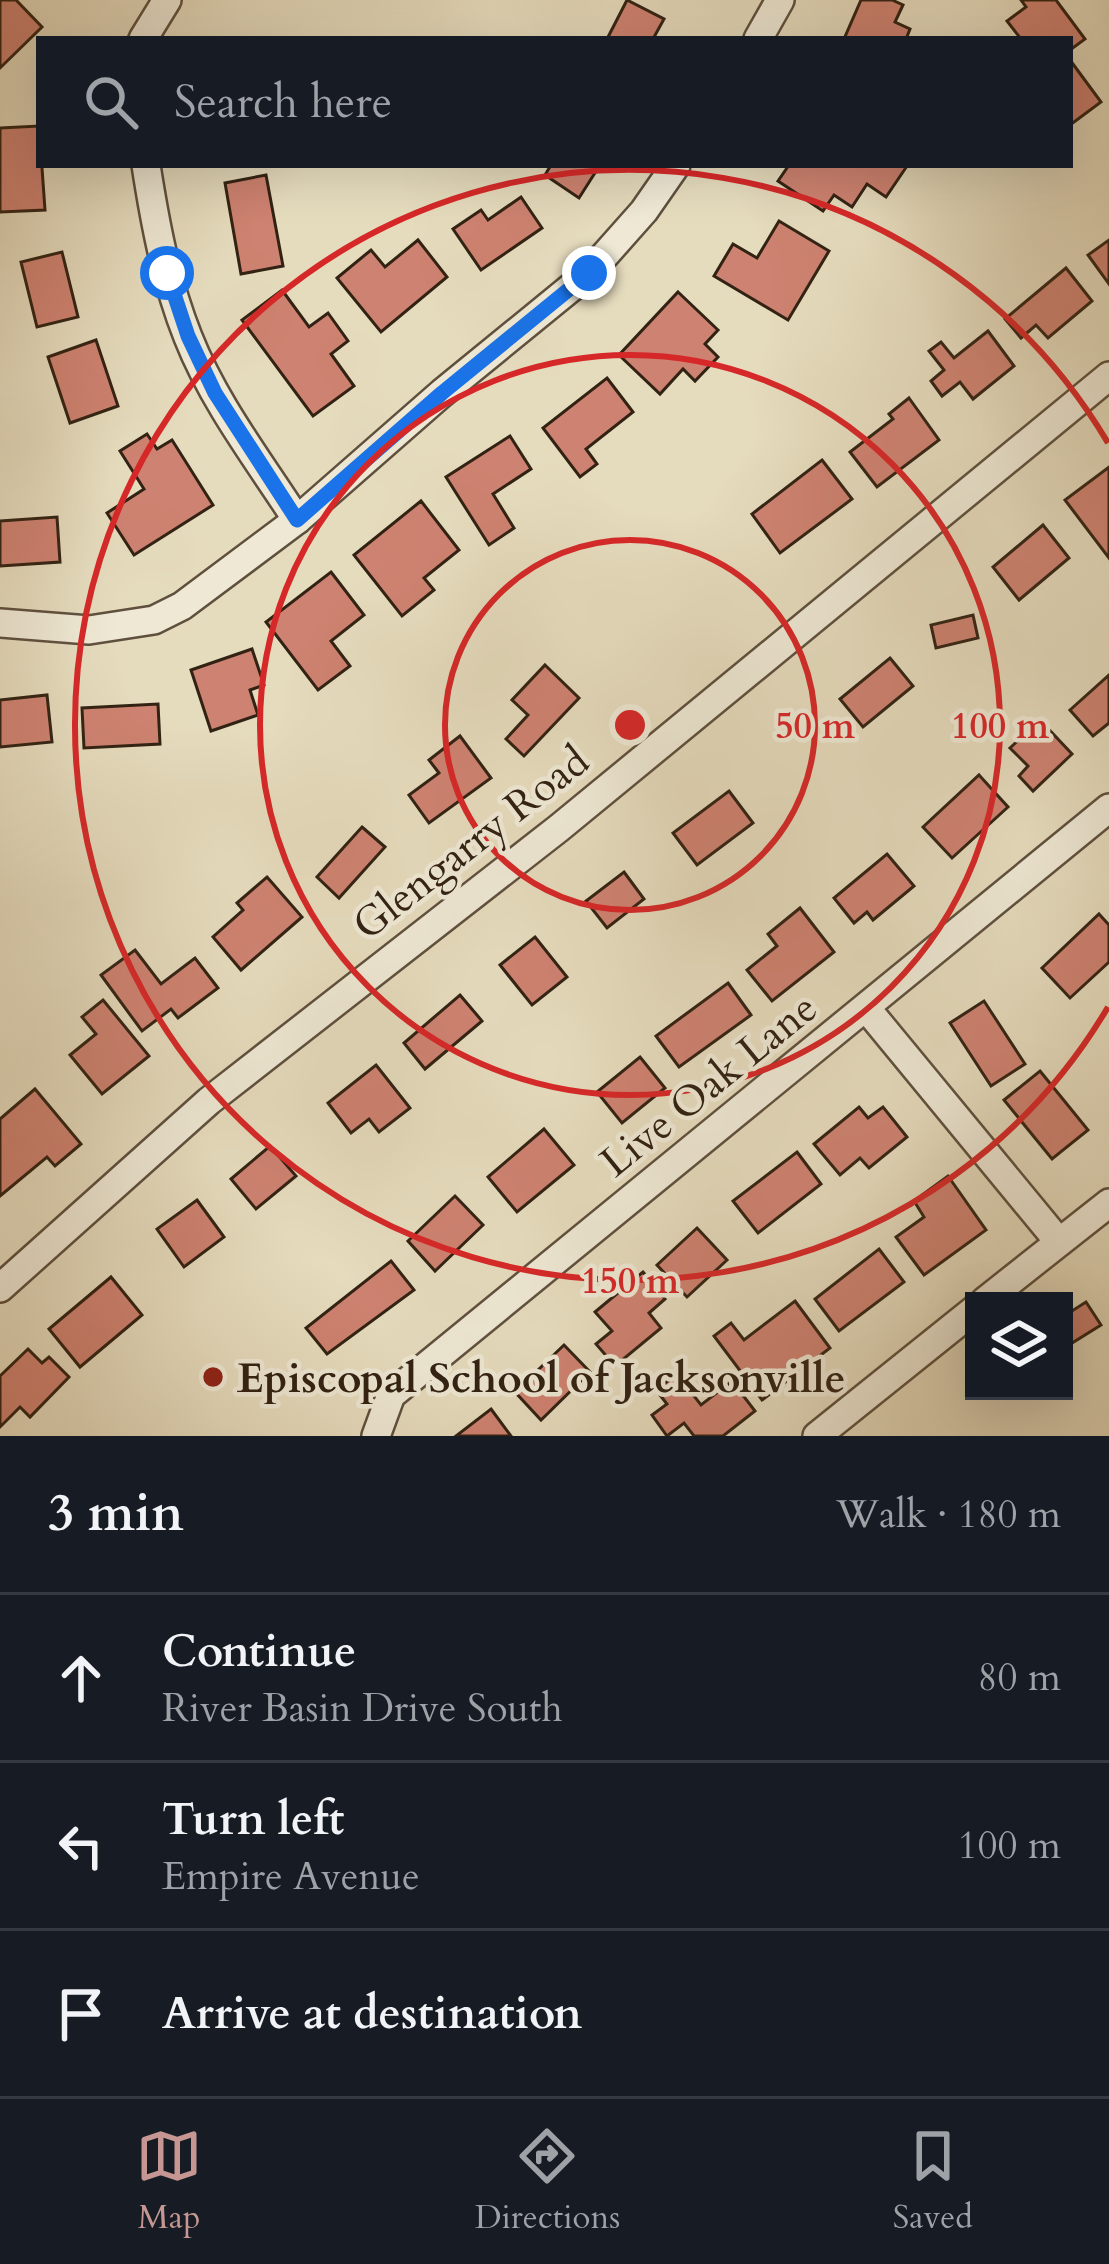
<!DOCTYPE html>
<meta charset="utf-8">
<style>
:root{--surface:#171b24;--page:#20242c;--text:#f1f3f6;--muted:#9ea1a6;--line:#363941;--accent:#c59692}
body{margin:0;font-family:Cardo,serif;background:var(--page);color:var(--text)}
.controls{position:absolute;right:36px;bottom:36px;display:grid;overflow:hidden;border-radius:0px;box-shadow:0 12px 48px #0002}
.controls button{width:108px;height:108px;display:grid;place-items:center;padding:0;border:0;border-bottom:3px solid var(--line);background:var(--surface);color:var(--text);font:60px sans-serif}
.stop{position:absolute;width:36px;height:36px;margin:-27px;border:9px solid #1a73e8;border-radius:50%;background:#fff}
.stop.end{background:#1a73e8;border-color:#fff;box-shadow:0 3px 12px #0008}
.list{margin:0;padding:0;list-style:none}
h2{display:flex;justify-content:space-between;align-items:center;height:156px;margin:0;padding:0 48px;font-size:51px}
h2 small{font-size:39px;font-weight:400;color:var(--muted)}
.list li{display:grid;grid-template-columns:78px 1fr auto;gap:36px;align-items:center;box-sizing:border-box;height:168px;padding:0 48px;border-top:3px solid var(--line)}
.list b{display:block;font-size:45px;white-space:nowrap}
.list p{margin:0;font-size:39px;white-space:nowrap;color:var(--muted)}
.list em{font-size:39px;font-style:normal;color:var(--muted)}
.icon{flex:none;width:66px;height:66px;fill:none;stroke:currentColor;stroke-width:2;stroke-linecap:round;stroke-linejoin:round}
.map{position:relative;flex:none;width:1109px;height:1436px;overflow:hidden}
.search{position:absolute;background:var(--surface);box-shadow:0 12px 48px #0002;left:36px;right:36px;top:36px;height:132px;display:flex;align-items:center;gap:30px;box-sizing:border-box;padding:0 42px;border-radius:0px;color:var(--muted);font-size:45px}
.sheet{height:660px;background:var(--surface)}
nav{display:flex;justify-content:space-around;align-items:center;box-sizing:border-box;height:168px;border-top:3px solid var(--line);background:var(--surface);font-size:33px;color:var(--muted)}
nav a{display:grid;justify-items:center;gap:6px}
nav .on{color:var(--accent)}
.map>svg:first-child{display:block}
</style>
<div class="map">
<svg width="1109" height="1436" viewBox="0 0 1109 1436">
<rect width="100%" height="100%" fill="#e5dbbd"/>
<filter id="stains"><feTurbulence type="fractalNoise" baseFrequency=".00167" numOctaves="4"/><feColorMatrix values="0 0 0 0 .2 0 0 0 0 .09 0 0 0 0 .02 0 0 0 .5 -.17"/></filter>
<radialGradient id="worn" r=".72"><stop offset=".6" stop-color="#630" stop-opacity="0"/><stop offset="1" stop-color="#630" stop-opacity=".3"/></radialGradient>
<!-- building -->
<g fill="#ce8271" stroke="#322213" stroke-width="3">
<polygon points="0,0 16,0 42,27 0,68"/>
<polygon points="627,0 664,19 653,39 607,39"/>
<polygon points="861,0 892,0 903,5 895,22 910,29 906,39 844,39"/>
<polygon points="1021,0 1056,0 1085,39 1070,50 1070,39 1021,39 1007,21 1026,7"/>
<polygon points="1070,60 1101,102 1070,125"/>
<polygon points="39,126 45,210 0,212 0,128"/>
<polygon points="551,165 600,165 579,198 545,175"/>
<polygon points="789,165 906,165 907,166 886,197 867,184 852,207 834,195 823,211 778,181"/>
<polygon points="266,175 283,266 241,274 225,183"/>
<polygon points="521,197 542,228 481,270 453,229 481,210 488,220"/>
<polygon points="779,221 829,251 788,320 714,276 733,244 757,258"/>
<polygon points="418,240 447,277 381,332 337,278 371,250 385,267"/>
<polygon points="1109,240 1109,284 1088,255"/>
<polygon points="62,252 78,317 37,327 21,262"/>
<polygon points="1066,268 1092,301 1048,338 1036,325 1021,338 1005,319"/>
<polygon points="282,290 309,327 328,313 348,341 331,354 354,386 313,416 242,320"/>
<polygon points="678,292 718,330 705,344 718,357 695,381 683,369 660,394 619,355"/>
<polygon points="988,331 1014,366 973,399 960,382 942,396 931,381 944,370 929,351 941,342 954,358"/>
<polygon points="96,340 118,406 70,423 48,357"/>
<polygon points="607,378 633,412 586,449 597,464 580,477 543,428"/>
<polygon points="909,398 939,440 877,487 850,452 893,419 889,414"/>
<polygon points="147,434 157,449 172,440 213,505 134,555 107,513 144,489 120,451"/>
<polygon points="510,436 531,469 493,494 514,528 489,545 446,477"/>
<polygon points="822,460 852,499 780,553 752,514"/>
<polygon points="1109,467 1109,558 1065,500"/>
<polygon points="421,501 459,550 424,578 434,590 402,616 354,555"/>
<polygon points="57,517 60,562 0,566 0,521"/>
<polygon points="1043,525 1069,558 1019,600 993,567"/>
<polygon points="331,572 364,615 331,641 350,666 318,690 266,622"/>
<polygon points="973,615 978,638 936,648 931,625"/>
<polygon points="252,649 264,685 250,690 258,715 211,731 191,670"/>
<polygon points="890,658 913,686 863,727 840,699"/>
<polygon points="545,665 579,698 524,756 506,739 528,715 512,700"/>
<polygon points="1109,675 1109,723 1093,736 1070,710"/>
<polygon points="47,695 52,742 0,747 0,700"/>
<polygon points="158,704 160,744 84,748 82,708"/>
<polygon points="1040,720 1072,754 1033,791 1019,776 1028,766 1010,748"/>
<polygon points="460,736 491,778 429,823 409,795 439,773 429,760"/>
<polygon points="979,775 1008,807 952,858 923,827"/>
<polygon points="729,791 753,823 697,865 673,833"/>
<polygon points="362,827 385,847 339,898 317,877"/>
<polygon points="887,854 914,886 873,920 867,912 854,923 834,898"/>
<polygon points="624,872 644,899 607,928 586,901"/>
<polygon points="267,877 302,917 241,970 213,937 243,910 237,903"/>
<polygon points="800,908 834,952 772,1001 747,970 777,946 768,934"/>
<polygon points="1099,914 1109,925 1109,962 1070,998 1042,968"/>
<polygon points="535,937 567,977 532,1005 500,965"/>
<polygon points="135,950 161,984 195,958 218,988 178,1018 171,1009 142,1031 101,975"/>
<polygon points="728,983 751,1015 679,1067 656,1036"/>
<polygon points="460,995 482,1021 425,1069 404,1043"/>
<polygon points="103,1000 149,1056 102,1094 70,1055 96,1034 82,1017"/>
<polygon points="984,1001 1025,1064 991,1086 950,1023"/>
<polygon points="640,1057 665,1088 622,1123 597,1092"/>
<polygon points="376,1065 410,1108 379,1132 369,1119 351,1133 328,1103"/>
<polygon points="1040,1071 1088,1130 1052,1159 1004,1100"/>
<polygon points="35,1089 81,1144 55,1166 47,1157 0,1196 0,1119"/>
<polygon points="859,1107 868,1118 883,1107 907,1137 869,1168 860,1158 840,1175 814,1144"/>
<polygon points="544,1129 574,1165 517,1212 488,1177"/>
<polygon points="270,1146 296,1176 256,1209 231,1179"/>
<polygon points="797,1152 821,1184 758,1233 733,1201"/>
<polygon points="948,1176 986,1230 924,1275 896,1237 924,1217 914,1201"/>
<polygon points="455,1196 483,1225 435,1271 408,1241"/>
<polygon points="197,1200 224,1237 184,1267 157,1229"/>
<polygon points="697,1228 727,1260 687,1297 657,1265"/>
<polygon points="879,1249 904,1282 839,1331 815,1299"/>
<polygon points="391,1261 414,1290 327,1354 306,1328"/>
<polygon points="643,1272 665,1299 649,1313 661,1328 615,1366 596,1344 612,1331 595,1312"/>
<polygon points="111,1277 142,1315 80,1367 49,1329"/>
<polygon points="795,1301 830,1348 762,1400 714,1336 731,1323 744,1340"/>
<polygon points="1086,1302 1101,1325 1064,1348 1064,1316"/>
<polygon points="564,1345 590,1372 541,1420 515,1392"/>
<polygon points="28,1349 42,1363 49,1357 69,1377 30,1417 20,1407 0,1427 0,1376"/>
<polygon points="677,1374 701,1405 732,1381 755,1411 723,1436 694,1436 684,1423 667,1436 652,1415 667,1404 656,1390"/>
<polygon points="491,1409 511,1436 456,1436"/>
</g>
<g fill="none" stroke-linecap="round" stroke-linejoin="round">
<defs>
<g id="street">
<polyline points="143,39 167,0"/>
<polyline points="758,39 780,0"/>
<path d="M146 165C155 223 166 282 188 337 214 403 259 461 297 520"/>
<polyline points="0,623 89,630 154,620 182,606 297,520 442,393 589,273 644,211 676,165"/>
<polyline points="867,1009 1059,1242"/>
<polyline points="0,1288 209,1101 559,828 1109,376"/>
<polyline points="985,1301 1109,1203"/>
<polyline points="376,1436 391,1395 1109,808"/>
<polyline points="817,1436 974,1310"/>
</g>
</defs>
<!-- street casing -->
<use href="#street" stroke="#5f503e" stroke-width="32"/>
<!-- street -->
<use href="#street" stroke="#eee8d4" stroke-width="27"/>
</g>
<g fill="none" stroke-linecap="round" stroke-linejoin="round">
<!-- route -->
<polyline stroke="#1a73e8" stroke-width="15" points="167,273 188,336 215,393 297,520 442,393 589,273"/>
</g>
<!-- distance rings -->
<g fill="none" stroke="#d62828" stroke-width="6">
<circle cx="630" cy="725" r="185"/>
<circle cx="630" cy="725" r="370"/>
<path d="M1108 1007A555 555 0 1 1 1108 443"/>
</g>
<!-- markers -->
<circle fill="#8f2418" stroke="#eee8d4" stroke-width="4.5" cx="213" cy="1377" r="12"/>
<g text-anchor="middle" stroke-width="9" stroke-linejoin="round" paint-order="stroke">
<!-- street labels -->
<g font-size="42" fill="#322213" stroke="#eee8d4">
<text transform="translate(470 842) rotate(-38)" y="15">Glengarry Road</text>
<text transform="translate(708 1084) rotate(-39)" y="15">Live Oak Lane</text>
</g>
<!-- poi labels -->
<g font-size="42" font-weight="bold" fill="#322213" stroke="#eee8d4" text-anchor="start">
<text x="237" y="1392">Episcopal School of Jacksonville</text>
</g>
</g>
<circle cx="630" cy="725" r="18" fill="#d62828" stroke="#eee8d4" stroke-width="6"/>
<g font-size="36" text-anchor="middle" font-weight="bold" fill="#d62828" stroke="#eee8d4" stroke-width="9" stroke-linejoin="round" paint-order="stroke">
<text x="815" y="738">50 m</text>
<text x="1000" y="738">100 m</text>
<text x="630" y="1293">150 m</text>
</g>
<rect width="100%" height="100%" filter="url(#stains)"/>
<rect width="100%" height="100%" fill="url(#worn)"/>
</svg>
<div class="controls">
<button><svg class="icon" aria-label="layers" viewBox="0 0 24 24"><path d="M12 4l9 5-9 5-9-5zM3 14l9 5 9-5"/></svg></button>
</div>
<div class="stop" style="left:167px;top:273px"></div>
<div class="stop end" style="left:589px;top:273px"></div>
<div class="search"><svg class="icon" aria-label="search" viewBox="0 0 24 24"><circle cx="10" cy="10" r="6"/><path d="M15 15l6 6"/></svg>Search here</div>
</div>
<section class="sheet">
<h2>3 min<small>Walk · 180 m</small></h2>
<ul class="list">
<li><svg class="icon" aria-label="ahead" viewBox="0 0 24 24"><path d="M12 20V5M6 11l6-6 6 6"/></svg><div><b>Continue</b><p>River Basin Drive South</p></div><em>80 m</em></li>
<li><svg class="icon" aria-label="left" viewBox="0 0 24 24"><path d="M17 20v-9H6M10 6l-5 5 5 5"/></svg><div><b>Turn left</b><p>Empire Avenue</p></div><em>100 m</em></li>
<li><svg class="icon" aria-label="arrive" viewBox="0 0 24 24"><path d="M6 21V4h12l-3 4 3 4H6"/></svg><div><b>Arrive at destination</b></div></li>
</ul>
</section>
<nav>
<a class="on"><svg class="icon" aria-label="map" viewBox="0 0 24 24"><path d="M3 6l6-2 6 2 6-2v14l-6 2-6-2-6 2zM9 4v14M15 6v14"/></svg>Map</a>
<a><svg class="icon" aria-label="directions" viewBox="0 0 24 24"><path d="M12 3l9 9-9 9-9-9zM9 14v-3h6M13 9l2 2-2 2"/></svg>Directions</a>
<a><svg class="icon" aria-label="saved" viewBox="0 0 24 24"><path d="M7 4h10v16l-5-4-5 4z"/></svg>Saved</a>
</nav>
